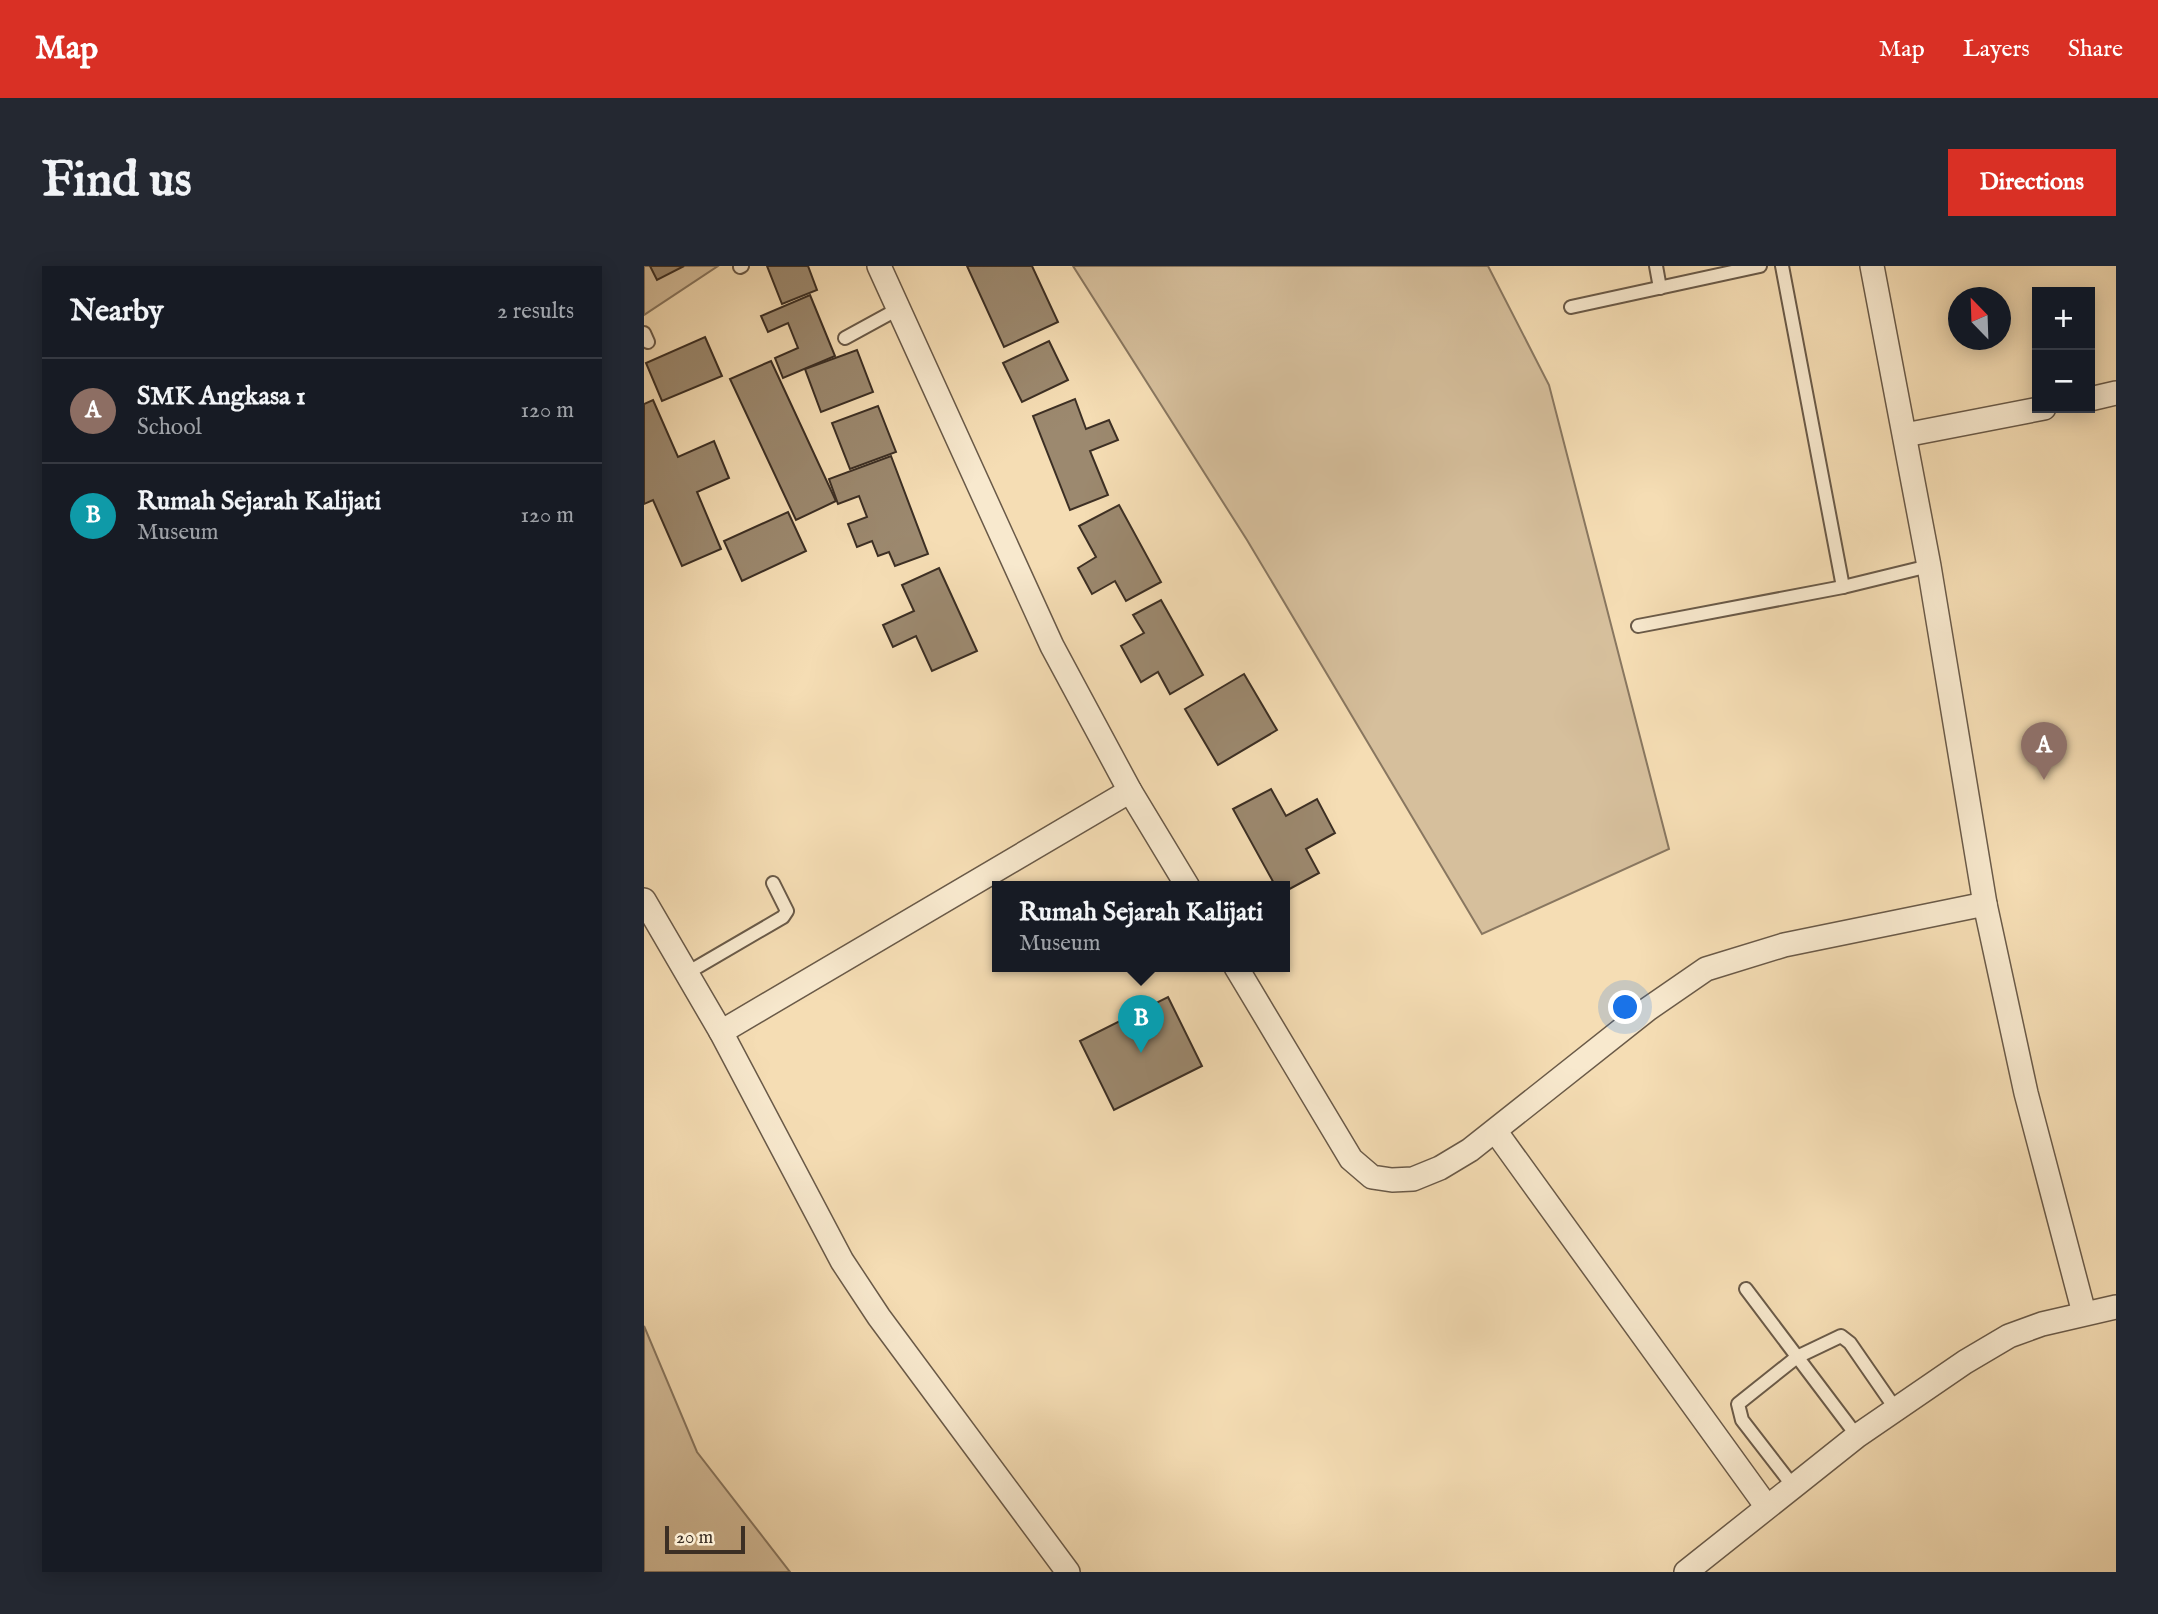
<!DOCTYPE html>
<meta charset="utf-8">
<style>
:root{--surface:#171b24;--page:#242831;--text:#f1f3f6;--muted:#9ea1a6;--line:#363941;--accent:#d93025}
body{margin:0;font-family:"IM FELL English",serif;background:var(--page);color:var(--text)}
.controls{position:absolute;right:21px;top:21px;display:grid;overflow:hidden;border-radius:0px;box-shadow:0 4px 18px #0003}
.controls button{width:63px;height:63px;display:grid;place-items:center;padding:0;border:0;border-bottom:2px solid var(--line);background:var(--surface);color:var(--text);font:35px sans-serif}
.compass{position:absolute;left:1304px;top:21px;width:63px;height:63px;border-radius:50%;background:var(--surface);box-shadow:0 4px 18px #0003;rotate:337deg}
.scale{position:absolute;left:21px;bottom:18px;width:80px;box-sizing:border-box;padding-left:7px;border:4px solid #3c2f24;border-top:0;font-size:19px;line-height:24px;white-space:nowrap;color:#3c2f24;-webkit-text-stroke:5px #f8e9ce;paint-order:stroke}
.you{position:absolute;left:982px;top:742px;width:24px;height:24px;margin:-18px;border:5px solid #fff;border-radius:50%;background:#1a73e8;box-shadow:0 0 0 10px #1a73e833}
.badge{display:grid;place-items:center;width:46px;height:46px;border-radius:50%;background:var(--accent);color:#fff;font-size:23px;font-weight:700}
.pin{position:absolute;translate:-50% -58px;filter:drop-shadow(0 2px 4px #0008)}
.pin::after{content:'';position:absolute;top:37px;width:24px;height:21px;background:inherit;clip-path:polygon(0 0,100% 0,50% 100%)}
.popup{position:absolute;left:348px;top:615px;width:298px;height:91px;box-sizing:border-box;display:grid;place-content:center;border-radius:0px;background:var(--surface);filter:drop-shadow(0 2px 5px #0005);font-size:23px;white-space:nowrap;color:var(--muted)}
.popup b{font-size:26px;color:var(--text)}
.popup::after{content:'';position:absolute;left:50%;top:100%;margin-left:-14px;border:14px solid transparent;border-top-color:var(--surface)}
.list{margin:0;padding:0;list-style:none}
h2{display:flex;justify-content:space-between;align-items:center;height:91px;margin:0;padding:0 28px;font-size:30px}
h2 small{font-size:23px;font-weight:400;color:var(--muted)}
.list li{display:grid;grid-template-columns:46px 1fr auto;gap:21px;align-items:center;box-sizing:border-box;height:105px;padding:0 28px;border-top:2px solid var(--line)}
.list b{display:block;font-size:26px;white-space:nowrap}
.list p{margin:0;font-size:23px;white-space:nowrap;color:var(--muted)}
.list em{font-size:23px;font-style:normal;color:var(--muted)}
.map{position:relative;flex:none;width:1472px;height:1306px;overflow:hidden;border-radius:0px}
header{display:flex;align-items:center;gap:42px;box-sizing:border-box;height:98px;padding:0 35px;background:var(--accent);color:#fff}
header strong{font-size:33px}
nav{display:flex;gap:38px;margin-inline-start:auto;font-size:24px}
.intro{display:flex;align-items:center;justify-content:space-between;box-sizing:border-box;height:168px;padding:0 42px}
h1{margin:0;font-size:49px}
.button{padding:18px 32px;border-radius:0px;background:var(--accent);color:#fff;font-size:24px;font-weight:700}
main{display:flex;gap:42px;padding:0 42px}
aside{flex:1;background:var(--surface);border-radius:0px;box-shadow:0 4px 18px #0003}
.map>svg:first-child{display:block}
</style>
<header>
<strong>Map</strong>
<nav><a>Map</a><a>Layers</a><a>Share</a></nav>
</header>
<div class="intro"><h1>Find us</h1><a class="button">Directions</a></div>
<main>
<aside>
<h2>Nearby<small>2 results</small></h2>
<ul class="list">
<li><span class="badge" style="background:#8d6e63">A</span><div><b>SMK Angkasa 1</b><p>School</p></div><em>120 m</em></li>
<li><span class="badge" style="background:#0f9aa8">B</span><div><b>Rumah Sejarah Kalijati</b><p>Museum</p></div><em>120 m</em></li>
</ul>
</aside>
<div class="map">
<svg width="1472" height="1306" viewBox="0 0 1472 1306">
<rect width="100%" height="100%" fill="#f5ddb4"/>
<filter id="stains"><feTurbulence type="fractalNoise" baseFrequency=".00286" numOctaves="4"/><feColorMatrix values="0 0 0 0 .2 0 0 0 0 .09 0 0 0 0 .02 0 0 0 .5 -.17"/></filter>
<radialGradient id="worn" r=".72"><stop offset=".6" stop-color="#630" stop-opacity="0"/><stop offset="1" stop-color="#630" stop-opacity=".3"/></radialGradient>
<!-- green -->
<g fill="#d6bf9c" stroke="#897760" stroke-width="2">
<polygon points="0,0 74,0 0,49"/>
<polygon points="429,0 844,0 905,119 1025,583 838,668 603,274"/>
<polygon points="0,1060 53,1186 146,1306 0,1306"/>
</g>
<!-- building -->
<g fill="#9c896f" stroke="#3c2f24" stroke-width="2">
<polygon points="6,0 40,0 13,14"/>
<polygon points="123,0 164,0 173,24 138,38"/>
<polygon points="323,0 388,0 414,56 360,81"/>
<polygon points="166,29 191,90 139,112 131,92 154,82 144,57 124,66 117,50"/>
<polygon points="61,71 78,110 18,135 2,97"/>
<polygon points="405,75 424,114 378,136 359,97"/>
<polygon points="213,84 229,126 177,146 161,103"/>
<polygon points="127,95 192,235 152,254 86,113"/>
<polygon points="431,133 442,163 465,154 474,174 446,185 464,229 426,244 389,150"/>
<polygon points="9,134 34,191 70,175 85,212 53,226 77,283 38,300 9,234 0,238 0,138"/>
<polygon points="234,140 252,186 206,203 188,157"/>
<polygon points="247,190 284,288 251,300 245,286 234,290 228,275 213,281 204,258 223,251 215,230 194,238 185,213"/>
<polygon points="475,239 517,316 482,335 471,315 448,328 434,302 452,291 435,260"/>
<polygon points="144,246 162,285 98,315 80,275"/>
<polygon points="295,302 333,385 288,405 272,370 249,381 239,359 270,345 258,319"/>
<polygon points="517,334 559,409 526,428 514,406 497,416 477,380 500,367 489,349"/>
<polygon points="600,408 633,464 574,499 541,443"/>
<polygon points="627,523 642,550 673,533 691,567 662,583 675,607 640,626 640,621 632,621 589,543"/>
<polygon points="524,731 558,800 470,844 436,775"/>
</g>
<g fill="none" stroke-linecap="round" stroke-linejoin="round">
<defs>
<g id="lane">
<polyline points="1012,0 1016,22"/>
<polyline points="1138,0 1199,321"/>
<polyline points="96,1 98,0"/>
<polyline points="927,41 1116,0"/>
<polyline points="0,67 4,76"/>
<polyline points="201,72 254,43"/>
<polyline points="994,360 1199,321 1285,300"/>
<polyline points="43,707 139,651 143,645 129,617"/>
<polyline points="1102,1023 1213,1170"/>
<polyline points="1149,1220 1098,1154 1094,1138 1153,1091 1197,1070 1206,1077 1253,1145"/>
</g>
<g id="street">
<polyline points="235,0 408,380 486,525 544,621"/>
<polyline points="1228,0 1285,300 1341,638 1382,827 1440,1047"/>
<polyline points="1446,133 1472,127"/>
<polyline points="1261,169 1400,142"/>
<polyline points="0,634 77,766 198,995 235,1051 424,1306"/>
<polyline points="592,701 707,893 728,911 748,914 769,913 796,902 826,884 1004,743 1062,703 1140,679 1341,638"/>
<polyline points="77,766 486,525"/>
<polyline points="852,866 1123,1241"/>
<polyline points="1042,1306 1213,1170 1321,1096 1365,1070 1398,1058 1472,1041"/>
</g>
</defs>
<!-- lane casing -->
<use href="#lane" stroke="#6a5a48" stroke-width="16"/>
<!-- street casing -->
<use href="#street" stroke="#6a5a48" stroke-width="26"/>
<!-- lane -->
<use href="#lane" stroke="#f8e9ce" stroke-width="12"/>
<!-- street -->
<use href="#street" stroke="#f8e9ce" stroke-width="23"/>
</g>
<rect width="100%" height="100%" filter="url(#stains)"/>
<rect width="100%" height="100%" fill="url(#worn)"/>
</svg>
<div class="controls">
<button>+</button>
<button>−</button>
</div>
<svg class="compass" viewBox="-18 -18 36 36"><path d="M0-13l5 13h-10z" fill="#e53935"/><path d="M0 13l5-13h-10z" fill="#9ea1a6"/></svg>
<div class="scale">20 m</div>
<div class="you"></div>
<div class="pin badge" style="left:1400px;top:514px;background:#8d6e63">A</div>
<div class="pin badge" style="left:497px;top:787px;background:#0f9aa8">B</div>
<div class="popup"><b>Rumah Sejarah Kalijati</b>Museum</div>
</div>
</main>
